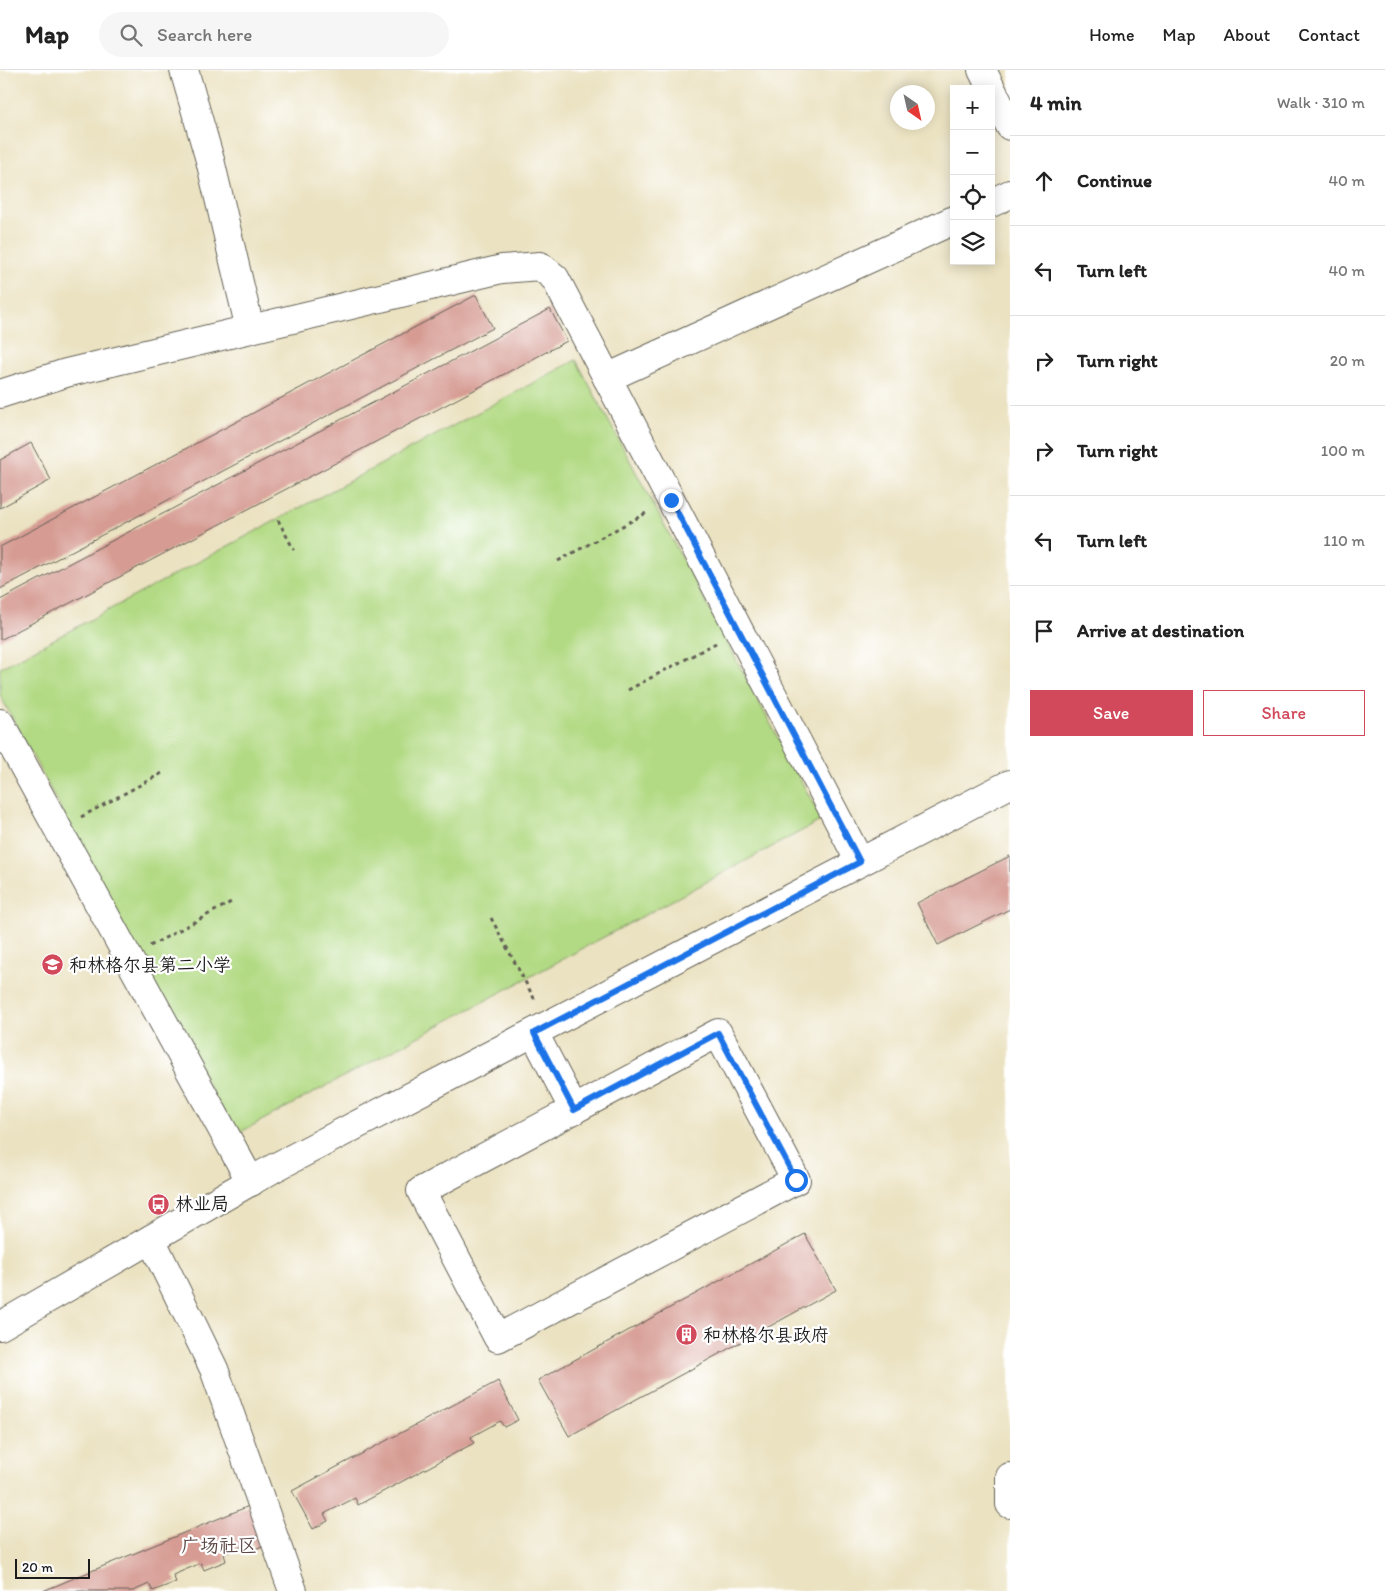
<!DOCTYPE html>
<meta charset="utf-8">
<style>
:root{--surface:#fff;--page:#f6f6f6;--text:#222;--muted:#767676;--line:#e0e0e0;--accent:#d1495b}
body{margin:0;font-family:Itim,"LXGW WenKai TC",sans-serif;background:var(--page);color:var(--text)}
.controls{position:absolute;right:15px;top:15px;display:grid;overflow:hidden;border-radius:0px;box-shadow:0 2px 12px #0003}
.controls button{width:45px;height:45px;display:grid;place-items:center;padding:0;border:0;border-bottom:1px solid var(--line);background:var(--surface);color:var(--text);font:25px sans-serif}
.compass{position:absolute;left:890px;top:15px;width:45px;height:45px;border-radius:50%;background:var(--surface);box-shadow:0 2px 12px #0003;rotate:146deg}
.scale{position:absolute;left:15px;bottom:12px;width:75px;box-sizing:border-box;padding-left:5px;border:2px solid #1c1c1c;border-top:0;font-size:14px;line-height:18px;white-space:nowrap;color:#1c1c1c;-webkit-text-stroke:4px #fff;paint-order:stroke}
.stop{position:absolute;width:15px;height:15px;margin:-11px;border:4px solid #1a73e8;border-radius:50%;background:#fff}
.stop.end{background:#1a73e8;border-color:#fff;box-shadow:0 1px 5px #0008}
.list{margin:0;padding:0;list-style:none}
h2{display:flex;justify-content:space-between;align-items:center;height:65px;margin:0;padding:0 20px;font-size:21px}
h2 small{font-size:16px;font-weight:400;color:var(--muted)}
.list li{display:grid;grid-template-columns:32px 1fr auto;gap:15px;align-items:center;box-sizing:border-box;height:90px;padding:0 20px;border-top:1px solid var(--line)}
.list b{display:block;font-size:19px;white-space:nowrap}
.list em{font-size:16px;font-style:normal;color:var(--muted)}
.actions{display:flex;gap:10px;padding:15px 20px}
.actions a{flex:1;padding:11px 0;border:1px solid var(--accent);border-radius:0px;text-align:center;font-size:18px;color:var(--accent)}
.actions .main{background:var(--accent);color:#fff}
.icon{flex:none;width:28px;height:28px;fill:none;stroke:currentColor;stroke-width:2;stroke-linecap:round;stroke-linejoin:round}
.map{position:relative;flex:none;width:1010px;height:1521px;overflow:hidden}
header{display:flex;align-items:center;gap:30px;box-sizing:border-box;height:70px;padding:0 25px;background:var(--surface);border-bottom:1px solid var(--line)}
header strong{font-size:24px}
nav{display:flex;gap:28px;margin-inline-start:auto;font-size:18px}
.search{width:350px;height:45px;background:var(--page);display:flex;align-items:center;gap:12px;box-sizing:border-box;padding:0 18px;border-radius:28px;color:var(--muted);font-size:19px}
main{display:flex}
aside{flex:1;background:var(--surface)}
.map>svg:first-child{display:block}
</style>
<header>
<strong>Map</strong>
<div class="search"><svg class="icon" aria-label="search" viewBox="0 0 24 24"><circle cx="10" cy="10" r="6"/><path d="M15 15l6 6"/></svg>Search here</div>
<nav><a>Home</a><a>Map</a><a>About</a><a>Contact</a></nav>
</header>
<main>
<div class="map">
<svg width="1010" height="1521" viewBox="0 0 1010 1521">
<rect width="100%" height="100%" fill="#fff"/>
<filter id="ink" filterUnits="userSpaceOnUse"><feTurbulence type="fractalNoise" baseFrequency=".02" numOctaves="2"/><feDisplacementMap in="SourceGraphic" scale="10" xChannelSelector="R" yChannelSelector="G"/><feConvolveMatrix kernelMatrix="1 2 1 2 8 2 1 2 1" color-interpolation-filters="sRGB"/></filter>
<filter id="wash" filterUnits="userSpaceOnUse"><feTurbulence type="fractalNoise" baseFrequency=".0096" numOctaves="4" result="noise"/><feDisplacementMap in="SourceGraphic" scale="20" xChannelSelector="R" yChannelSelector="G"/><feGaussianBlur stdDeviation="1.12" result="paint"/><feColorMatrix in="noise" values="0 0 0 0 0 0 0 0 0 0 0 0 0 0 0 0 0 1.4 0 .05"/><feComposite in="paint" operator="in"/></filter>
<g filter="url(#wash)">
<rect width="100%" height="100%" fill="#ebe2c1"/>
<!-- green -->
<polygon fill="#b2da84" stroke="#677b50" points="576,290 822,750 235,1065 0,625 0,598"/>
<g id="blocks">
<!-- building -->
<g fill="#d69b93">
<polygon points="476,225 493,258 0,519 0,477"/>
<polygon points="550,239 567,271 0,570 0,530"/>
<polygon points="31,373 51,410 0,438 0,390"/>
<polygon points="1010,786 1010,839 938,875 917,833"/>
<polygon points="805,1164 836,1220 569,1366 538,1310"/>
<polygon points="498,1311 518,1350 504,1357 500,1351 471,1367 474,1373 358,1435 355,1428 324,1444 328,1451 313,1459 292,1421"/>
<polygon points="249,1436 265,1475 255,1479 252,1472 224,1484 226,1491 204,1500 201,1493 173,1505 176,1512 153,1521 149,1514 133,1521 43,1521"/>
</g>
</g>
</g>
<g filter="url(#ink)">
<use href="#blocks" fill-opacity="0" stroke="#646156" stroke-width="1"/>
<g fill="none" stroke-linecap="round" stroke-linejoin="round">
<defs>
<g id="minor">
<polyline points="184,0 210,90 250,259"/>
<polyline points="982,0 1010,56"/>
<polyline points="991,133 1010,124"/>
<polyline points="607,308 954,150"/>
<polyline points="0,324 66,303 502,199 540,196 555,208 860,792"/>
<polyline points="0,653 251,1112"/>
<polyline points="534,963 574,1040"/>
<polygon points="718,963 796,1110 498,1268 421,1121"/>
<polyline points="151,1169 214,1299 293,1521"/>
<polyline points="1010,1407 1010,1434"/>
</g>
<polyline id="major" points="0,1256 274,1098 1010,714"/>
</defs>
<!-- minor casing -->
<use href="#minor" stroke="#646156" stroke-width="30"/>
<!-- major casing -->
<use href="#major" stroke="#646156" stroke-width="30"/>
<!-- path -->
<g stroke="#646156" stroke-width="3" stroke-dasharray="4 4" stroke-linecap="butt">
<polyline points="278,450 294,480"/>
<polyline points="558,491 648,442"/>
<polyline points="628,620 716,573"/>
<polyline points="81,747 164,702"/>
<polyline points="491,848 536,932"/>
<polyline points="150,876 233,831"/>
</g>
<!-- minor -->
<use href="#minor" stroke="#fff" stroke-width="28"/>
<!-- major -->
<use href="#major" stroke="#fff" stroke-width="28"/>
</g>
</g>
<g fill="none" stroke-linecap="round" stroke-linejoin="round" filter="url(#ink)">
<!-- route -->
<polyline stroke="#1a73e8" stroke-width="6" points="671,430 860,792 534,963 574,1040 718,963 796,1110"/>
</g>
<!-- icons -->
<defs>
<symbol id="school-disc" viewBox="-11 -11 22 22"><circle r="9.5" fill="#d1495b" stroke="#fff"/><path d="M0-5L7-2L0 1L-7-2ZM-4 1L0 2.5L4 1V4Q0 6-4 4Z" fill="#fff"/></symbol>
<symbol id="bus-disc" viewBox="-11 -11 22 22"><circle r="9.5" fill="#d1495b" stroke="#fff"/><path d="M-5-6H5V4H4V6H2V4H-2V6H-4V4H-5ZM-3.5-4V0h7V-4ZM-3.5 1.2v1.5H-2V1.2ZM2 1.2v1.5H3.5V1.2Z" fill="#fff"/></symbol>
<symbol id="building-disc" viewBox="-11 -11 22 22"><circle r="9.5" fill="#d1495b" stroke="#fff"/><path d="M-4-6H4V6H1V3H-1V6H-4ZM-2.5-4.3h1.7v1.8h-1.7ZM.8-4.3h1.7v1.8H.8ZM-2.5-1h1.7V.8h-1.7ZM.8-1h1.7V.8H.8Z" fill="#fff"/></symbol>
</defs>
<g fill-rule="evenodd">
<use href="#school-disc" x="40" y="882" width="25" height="25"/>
<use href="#bus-disc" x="146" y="1122" width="25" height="25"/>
<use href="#building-disc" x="674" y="1252" width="25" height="25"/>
</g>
<g text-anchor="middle" stroke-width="4.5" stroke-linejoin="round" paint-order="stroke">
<!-- poi labels -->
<g font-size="18" fill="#1c1c1c" stroke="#fff" text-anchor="start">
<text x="69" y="901">和林格尔县第二小学</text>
<text x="175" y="1140">林业局</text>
<text x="703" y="1271">和林格尔县政府</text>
</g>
<!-- neighbourhood labels -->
<g font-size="19" fill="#5d4846" stroke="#fff">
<text x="219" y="1482">广场社区</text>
</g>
</g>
</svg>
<div class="controls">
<button>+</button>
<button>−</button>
<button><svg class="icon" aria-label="locate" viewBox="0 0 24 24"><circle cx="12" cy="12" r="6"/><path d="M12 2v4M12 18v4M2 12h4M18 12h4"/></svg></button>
<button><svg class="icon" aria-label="layers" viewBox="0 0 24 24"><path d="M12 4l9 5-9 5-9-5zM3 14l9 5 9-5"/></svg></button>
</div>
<svg class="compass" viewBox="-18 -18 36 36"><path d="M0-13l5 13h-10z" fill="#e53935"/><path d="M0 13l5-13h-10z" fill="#767676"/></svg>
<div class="scale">20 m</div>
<div class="stop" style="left:796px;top:1110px"></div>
<div class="stop end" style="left:671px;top:430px"></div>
</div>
<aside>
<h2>4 min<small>Walk · 310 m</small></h2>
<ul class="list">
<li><svg class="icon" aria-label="ahead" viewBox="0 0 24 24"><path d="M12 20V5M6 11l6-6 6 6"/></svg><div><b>Continue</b></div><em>40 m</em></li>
<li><svg class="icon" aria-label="left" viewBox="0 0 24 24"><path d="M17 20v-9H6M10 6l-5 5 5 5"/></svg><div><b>Turn left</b></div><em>40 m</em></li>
<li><svg class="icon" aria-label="right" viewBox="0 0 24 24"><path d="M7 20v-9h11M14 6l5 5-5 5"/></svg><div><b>Turn right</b></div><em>20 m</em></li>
<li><svg class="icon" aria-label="right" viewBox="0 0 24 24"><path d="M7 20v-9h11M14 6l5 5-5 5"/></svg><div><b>Turn right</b></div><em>100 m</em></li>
<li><svg class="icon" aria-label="left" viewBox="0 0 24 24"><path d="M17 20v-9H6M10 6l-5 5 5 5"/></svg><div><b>Turn left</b></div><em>110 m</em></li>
<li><svg class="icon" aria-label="arrive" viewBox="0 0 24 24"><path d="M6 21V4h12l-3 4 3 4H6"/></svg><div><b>Arrive at destination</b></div></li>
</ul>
<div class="actions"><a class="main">Save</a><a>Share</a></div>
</aside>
</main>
